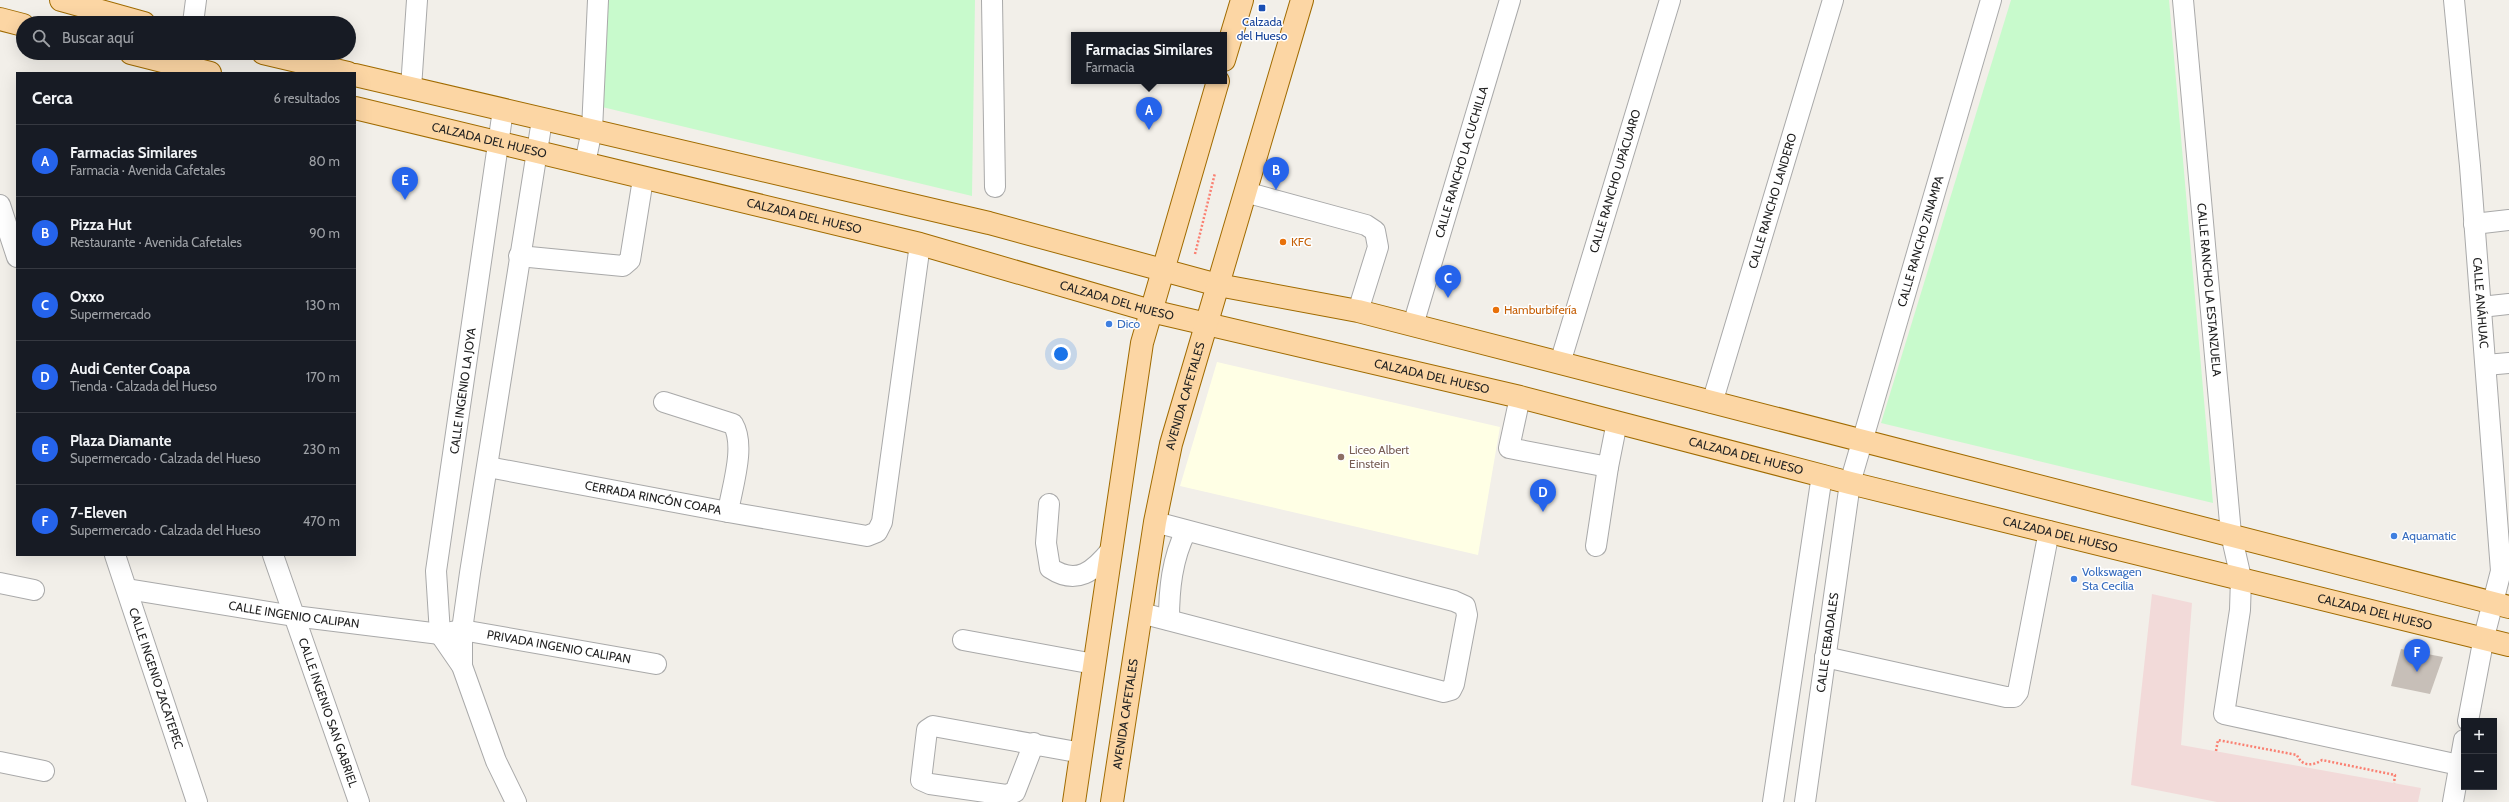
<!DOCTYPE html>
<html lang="es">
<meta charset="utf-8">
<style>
:root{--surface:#171b24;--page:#242831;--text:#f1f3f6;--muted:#9ea1a6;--line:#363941;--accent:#2563eb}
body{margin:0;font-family:Cabin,sans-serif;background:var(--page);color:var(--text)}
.controls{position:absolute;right:12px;bottom:12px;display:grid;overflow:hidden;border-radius:0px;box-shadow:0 4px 16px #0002}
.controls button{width:36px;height:36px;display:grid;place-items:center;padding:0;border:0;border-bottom:1px solid var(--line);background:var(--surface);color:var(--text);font:20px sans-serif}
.you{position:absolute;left:1061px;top:354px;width:14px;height:14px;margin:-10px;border:3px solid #fff;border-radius:50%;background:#1a73e8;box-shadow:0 0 0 6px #1a73e833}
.badge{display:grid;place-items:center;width:26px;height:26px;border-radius:50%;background:var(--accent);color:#fff;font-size:13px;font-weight:700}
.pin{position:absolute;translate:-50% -33px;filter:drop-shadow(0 1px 2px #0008)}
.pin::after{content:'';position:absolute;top:21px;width:14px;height:12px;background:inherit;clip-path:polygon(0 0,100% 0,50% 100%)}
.popup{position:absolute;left:1071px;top:32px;width:156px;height:52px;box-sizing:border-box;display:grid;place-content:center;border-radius:0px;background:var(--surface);filter:drop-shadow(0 1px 3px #0005);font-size:13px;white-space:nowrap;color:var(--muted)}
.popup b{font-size:15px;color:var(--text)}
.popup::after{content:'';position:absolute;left:50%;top:100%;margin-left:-8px;border:8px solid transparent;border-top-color:var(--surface)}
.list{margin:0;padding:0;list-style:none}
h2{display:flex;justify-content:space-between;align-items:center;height:52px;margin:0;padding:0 16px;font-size:17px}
h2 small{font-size:13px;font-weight:400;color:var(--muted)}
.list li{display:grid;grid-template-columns:26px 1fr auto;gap:12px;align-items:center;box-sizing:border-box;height:72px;padding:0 16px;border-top:1px solid var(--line)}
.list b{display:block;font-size:15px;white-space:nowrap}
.list p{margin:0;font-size:13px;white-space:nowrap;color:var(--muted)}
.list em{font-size:13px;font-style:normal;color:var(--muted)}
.icon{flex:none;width:22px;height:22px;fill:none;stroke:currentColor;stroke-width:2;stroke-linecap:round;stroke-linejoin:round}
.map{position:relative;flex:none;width:2509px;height:802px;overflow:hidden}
.search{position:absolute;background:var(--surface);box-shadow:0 4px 16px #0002;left:16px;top:16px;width:340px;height:44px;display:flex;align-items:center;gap:10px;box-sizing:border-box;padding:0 14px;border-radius:22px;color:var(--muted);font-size:15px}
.panel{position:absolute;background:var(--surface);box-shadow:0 4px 16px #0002;left:16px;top:72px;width:340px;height:484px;border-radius:0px}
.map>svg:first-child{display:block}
</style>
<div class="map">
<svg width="2509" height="802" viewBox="0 0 2509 802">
<rect width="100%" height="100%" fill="#f2efe9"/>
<!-- commercial -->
<polygon fill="#f2dad9" points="2152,594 2192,603 2181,745 2421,788 2418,802 2217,802 2131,785"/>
<!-- education -->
<polygon fill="#ffffe5" points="1217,362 1500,427 1478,555 1180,486"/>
<!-- park -->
<g fill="#c8facc">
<polygon points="605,0 975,0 972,196 598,106"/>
<polygon points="2011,0 2169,0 2213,503 1881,423"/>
</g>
<!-- building -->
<polygon fill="#c7bfb8" points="2401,649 2443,657 2430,694 2391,686"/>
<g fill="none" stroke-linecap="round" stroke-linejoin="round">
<defs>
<g id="minor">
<polyline points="992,0 995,187"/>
<path id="s1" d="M2183 0 2231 534 2241 578 2240 610 2224 714 2459 765"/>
<path id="s2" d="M2454 0 2470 166 2501 571 2484 637 2468 721"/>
<polyline points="193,23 196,0"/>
<polyline points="411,88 417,0"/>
<polyline points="503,110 436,571 440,634 462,666 496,761 516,802"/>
<polyline points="585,163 592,130 598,0"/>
<polyline points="1245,192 1366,225 1375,231 1378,247 1358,311"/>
<polyline points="0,205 17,257"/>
<polyline points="2474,224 2509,220"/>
<polyline points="519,256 623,266 630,260 643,179"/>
<polyline points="2481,307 2509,304"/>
<path id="s3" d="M1413 325 1510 0"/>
<path id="s4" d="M1560 363 1670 0"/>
<polyline points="2486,365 2509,363"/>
<polyline points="1520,397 1509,448 1608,467 1617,422"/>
<path id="s5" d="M1712 403 1833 0"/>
<path id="s6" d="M488 467 728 512C732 487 746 446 733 424L664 402"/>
<path d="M1049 504 1046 543 1050 568C1077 586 1094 571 1111 550"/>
<polyline points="728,512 867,536 877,532 882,522 920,244"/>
<polyline points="1596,546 1608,467"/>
<path id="s7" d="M115 555 197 802"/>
<path id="s8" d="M273 555 359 802"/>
<polyline points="0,583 34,590"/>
<path id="s9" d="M127 589 294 616 440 634 462 630 656 664"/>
<polyline points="1141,613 1444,692 1451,690 1454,684 1467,615 1465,606 1454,601 1155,522"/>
<path d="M1169 620C1169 589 1172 559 1186 531"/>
<polyline points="963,640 1094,664"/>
<polyline points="1825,657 2006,697 2014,697 2018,692 2049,531"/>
<polyline points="462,666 462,630 470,573 542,120"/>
<polyline points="1034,743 1015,792 1006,795 930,784 921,780 927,730 933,726 1082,753"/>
<polyline points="0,762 44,771"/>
<polyline points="1773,802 1822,475"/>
<path id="s10" d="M1805 802 1850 483 1991 0"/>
<polyline points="2453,802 2464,740"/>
</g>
<g id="major">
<polyline points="61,0 144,23"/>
<polyline points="0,19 23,25"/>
<polyline points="131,53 210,73"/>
<polyline points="263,53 348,73"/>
<polyline points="1224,60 1242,0"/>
<polyline points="355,75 989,223 1218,285 1358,311 2509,607"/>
<path id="s11" d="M355 108 920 244 1151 311 1520 397 1850 483 2509 645"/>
<polyline points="1074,802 1142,343 1218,81"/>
<path id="s12" d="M1112 802 1155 522 1171 444 1302 0"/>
</g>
</defs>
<!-- minor casing -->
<use href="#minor" stroke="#a9a9a9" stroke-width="22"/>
<!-- major casing -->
<use href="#major" stroke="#a06b00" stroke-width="24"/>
<!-- path -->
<g stroke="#fa8072" stroke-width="2.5" stroke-dasharray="2 2" stroke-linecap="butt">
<polyline points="1195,254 1215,173"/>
<path d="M2216 751 2218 740 2297 755C2302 767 2313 766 2322 760L2395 775 2394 783"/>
</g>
<!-- minor -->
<use href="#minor" stroke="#fff" stroke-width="20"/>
<!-- major -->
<use href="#major" stroke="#fcd6a4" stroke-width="22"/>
</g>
<!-- markers -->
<rect fill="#1a4fb4" stroke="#fff" stroke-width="1.5" x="1258" y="4" width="8" height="8" rx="2"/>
<g fill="#e8710a" stroke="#fff" stroke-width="1.5">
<circle cx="1283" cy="242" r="4"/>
<circle cx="1496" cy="310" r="4"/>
</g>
<g fill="#3f7fe0" stroke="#fff" stroke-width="1.5">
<circle cx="1109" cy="324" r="4"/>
<circle cx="2394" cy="536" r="4"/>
<circle cx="2074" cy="579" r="4"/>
</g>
<circle fill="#8d6e63" stroke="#fff" stroke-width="1.5" cx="1341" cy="457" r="4"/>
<g text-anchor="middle" stroke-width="3" stroke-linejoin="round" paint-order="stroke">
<!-- transit labels -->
<g font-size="12" fill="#164399" stroke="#fff">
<text x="1262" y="26">Calzada<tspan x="1262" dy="14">del Hueso</tspan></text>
</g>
<!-- street labels -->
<g font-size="12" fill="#222" stroke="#fff">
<text dy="4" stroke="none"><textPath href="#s11" startOffset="138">CALZADA DEL HUESO</textPath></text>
<text dy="4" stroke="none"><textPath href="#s3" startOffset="170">CALLE RANCHO LA CUCHILLA</textPath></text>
<text dy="4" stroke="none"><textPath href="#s4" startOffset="190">CALLE RANCHO UPÁCUARO</textPath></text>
<text dy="4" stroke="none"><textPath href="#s5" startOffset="211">CALLE RANCHO LANDERO</textPath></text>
<text dy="4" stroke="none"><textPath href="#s11" startOffset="462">CALZADA DEL HUESO</textPath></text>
<text dy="4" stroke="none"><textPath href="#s10" startOffset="574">CALLE RANCHO ZINAMPA</textPath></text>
<text dy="4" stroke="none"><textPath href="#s1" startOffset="291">CALLE RANCHO LA ESTANZUELA</textPath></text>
<text dy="4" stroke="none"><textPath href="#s11" startOffset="786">CALZADA DEL HUESO</textPath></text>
<text dy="4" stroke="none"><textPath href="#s2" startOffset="304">CALLE ANÁHUAC</textPath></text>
<text dy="4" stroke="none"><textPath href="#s11" startOffset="1110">CALZADA DEL HUESO</textPath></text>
<text transform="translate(463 391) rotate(-82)" y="4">CALLE INGENIO LA JOYA</text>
<text dy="4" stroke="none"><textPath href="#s12" startOffset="413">AVENIDA CAFETALES</textPath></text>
<text dy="4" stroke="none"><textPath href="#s11" startOffset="1434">CALZADA DEL HUESO</textPath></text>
<text dy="4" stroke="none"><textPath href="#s6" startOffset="168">CERRADA RINCÓN COAPA</textPath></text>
<text dy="4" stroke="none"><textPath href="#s11" startOffset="1758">CALZADA DEL HUESO</textPath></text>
<text dy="4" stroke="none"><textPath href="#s11" startOffset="2082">CALZADA DEL HUESO</textPath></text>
<text dy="4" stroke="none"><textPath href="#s9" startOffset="169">CALLE INGENIO CALIPAN</textPath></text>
<text dy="4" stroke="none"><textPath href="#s10" startOffset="161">CALLE CEBADALES</textPath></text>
<text dy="4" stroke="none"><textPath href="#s9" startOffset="437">PRIVADA INGENIO CALIPAN</textPath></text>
<text dy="4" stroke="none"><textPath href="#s7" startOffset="130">CALLE INGENIO ZACATEPEC</textPath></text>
<text dy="4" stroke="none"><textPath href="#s8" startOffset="167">CALLE INGENIO SAN GABRIEL</textPath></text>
<text dy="4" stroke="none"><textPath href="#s12" startOffset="89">AVENIDA CAFETALES</textPath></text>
</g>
<!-- food labels -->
<g font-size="12" fill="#c56008" stroke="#fff" text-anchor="start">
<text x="1291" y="246">KFC</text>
<text x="1504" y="314">Hamburbifería</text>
</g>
<!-- shop labels -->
<g font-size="12" fill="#366cbe" stroke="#fff" text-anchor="start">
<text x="1117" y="328">Dico</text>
<text x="2402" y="540">Aquamatic</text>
<text x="2082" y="576">Volkswagen<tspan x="2082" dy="14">Sta Cecilia</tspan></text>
</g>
<!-- education labels -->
<g font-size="12" fill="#785e54" stroke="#fff" text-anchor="start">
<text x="1349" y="454">Liceo Albert<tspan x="1349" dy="14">Einstein</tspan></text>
</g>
</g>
</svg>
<div class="controls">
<button>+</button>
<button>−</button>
</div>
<div class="you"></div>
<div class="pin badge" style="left:1149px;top:130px">A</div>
<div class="popup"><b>Farmacias Similares</b>Farmacia</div>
<div class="pin badge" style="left:1276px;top:190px">B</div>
<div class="pin badge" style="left:1448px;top:298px">C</div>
<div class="pin badge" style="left:1543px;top:512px">D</div>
<div class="pin badge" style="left:405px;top:200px">E</div>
<div class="pin badge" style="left:2417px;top:672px">F</div>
<div class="search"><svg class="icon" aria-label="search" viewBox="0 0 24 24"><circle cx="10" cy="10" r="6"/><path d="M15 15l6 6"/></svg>Buscar aquí</div>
<section class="panel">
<h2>Cerca<small>6 resultados</small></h2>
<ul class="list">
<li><span class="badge">A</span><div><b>Farmacias Similares</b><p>Farmacia · Avenida Cafetales</p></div><em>80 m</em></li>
<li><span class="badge">B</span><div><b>Pizza Hut</b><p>Restaurante · Avenida Cafetales</p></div><em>90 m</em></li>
<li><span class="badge">C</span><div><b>Oxxo</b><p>Supermercado</p></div><em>130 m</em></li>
<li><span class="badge">D</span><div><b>Audi Center Coapa</b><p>Tienda · Calzada del Hueso</p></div><em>170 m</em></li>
<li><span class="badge">E</span><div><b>Plaza Diamante</b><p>Supermercado · Calzada del Hueso</p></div><em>230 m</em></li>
<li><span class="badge">F</span><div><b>7-Eleven</b><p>Supermercado · Calzada del Hueso</p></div><em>470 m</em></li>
</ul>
</section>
</div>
